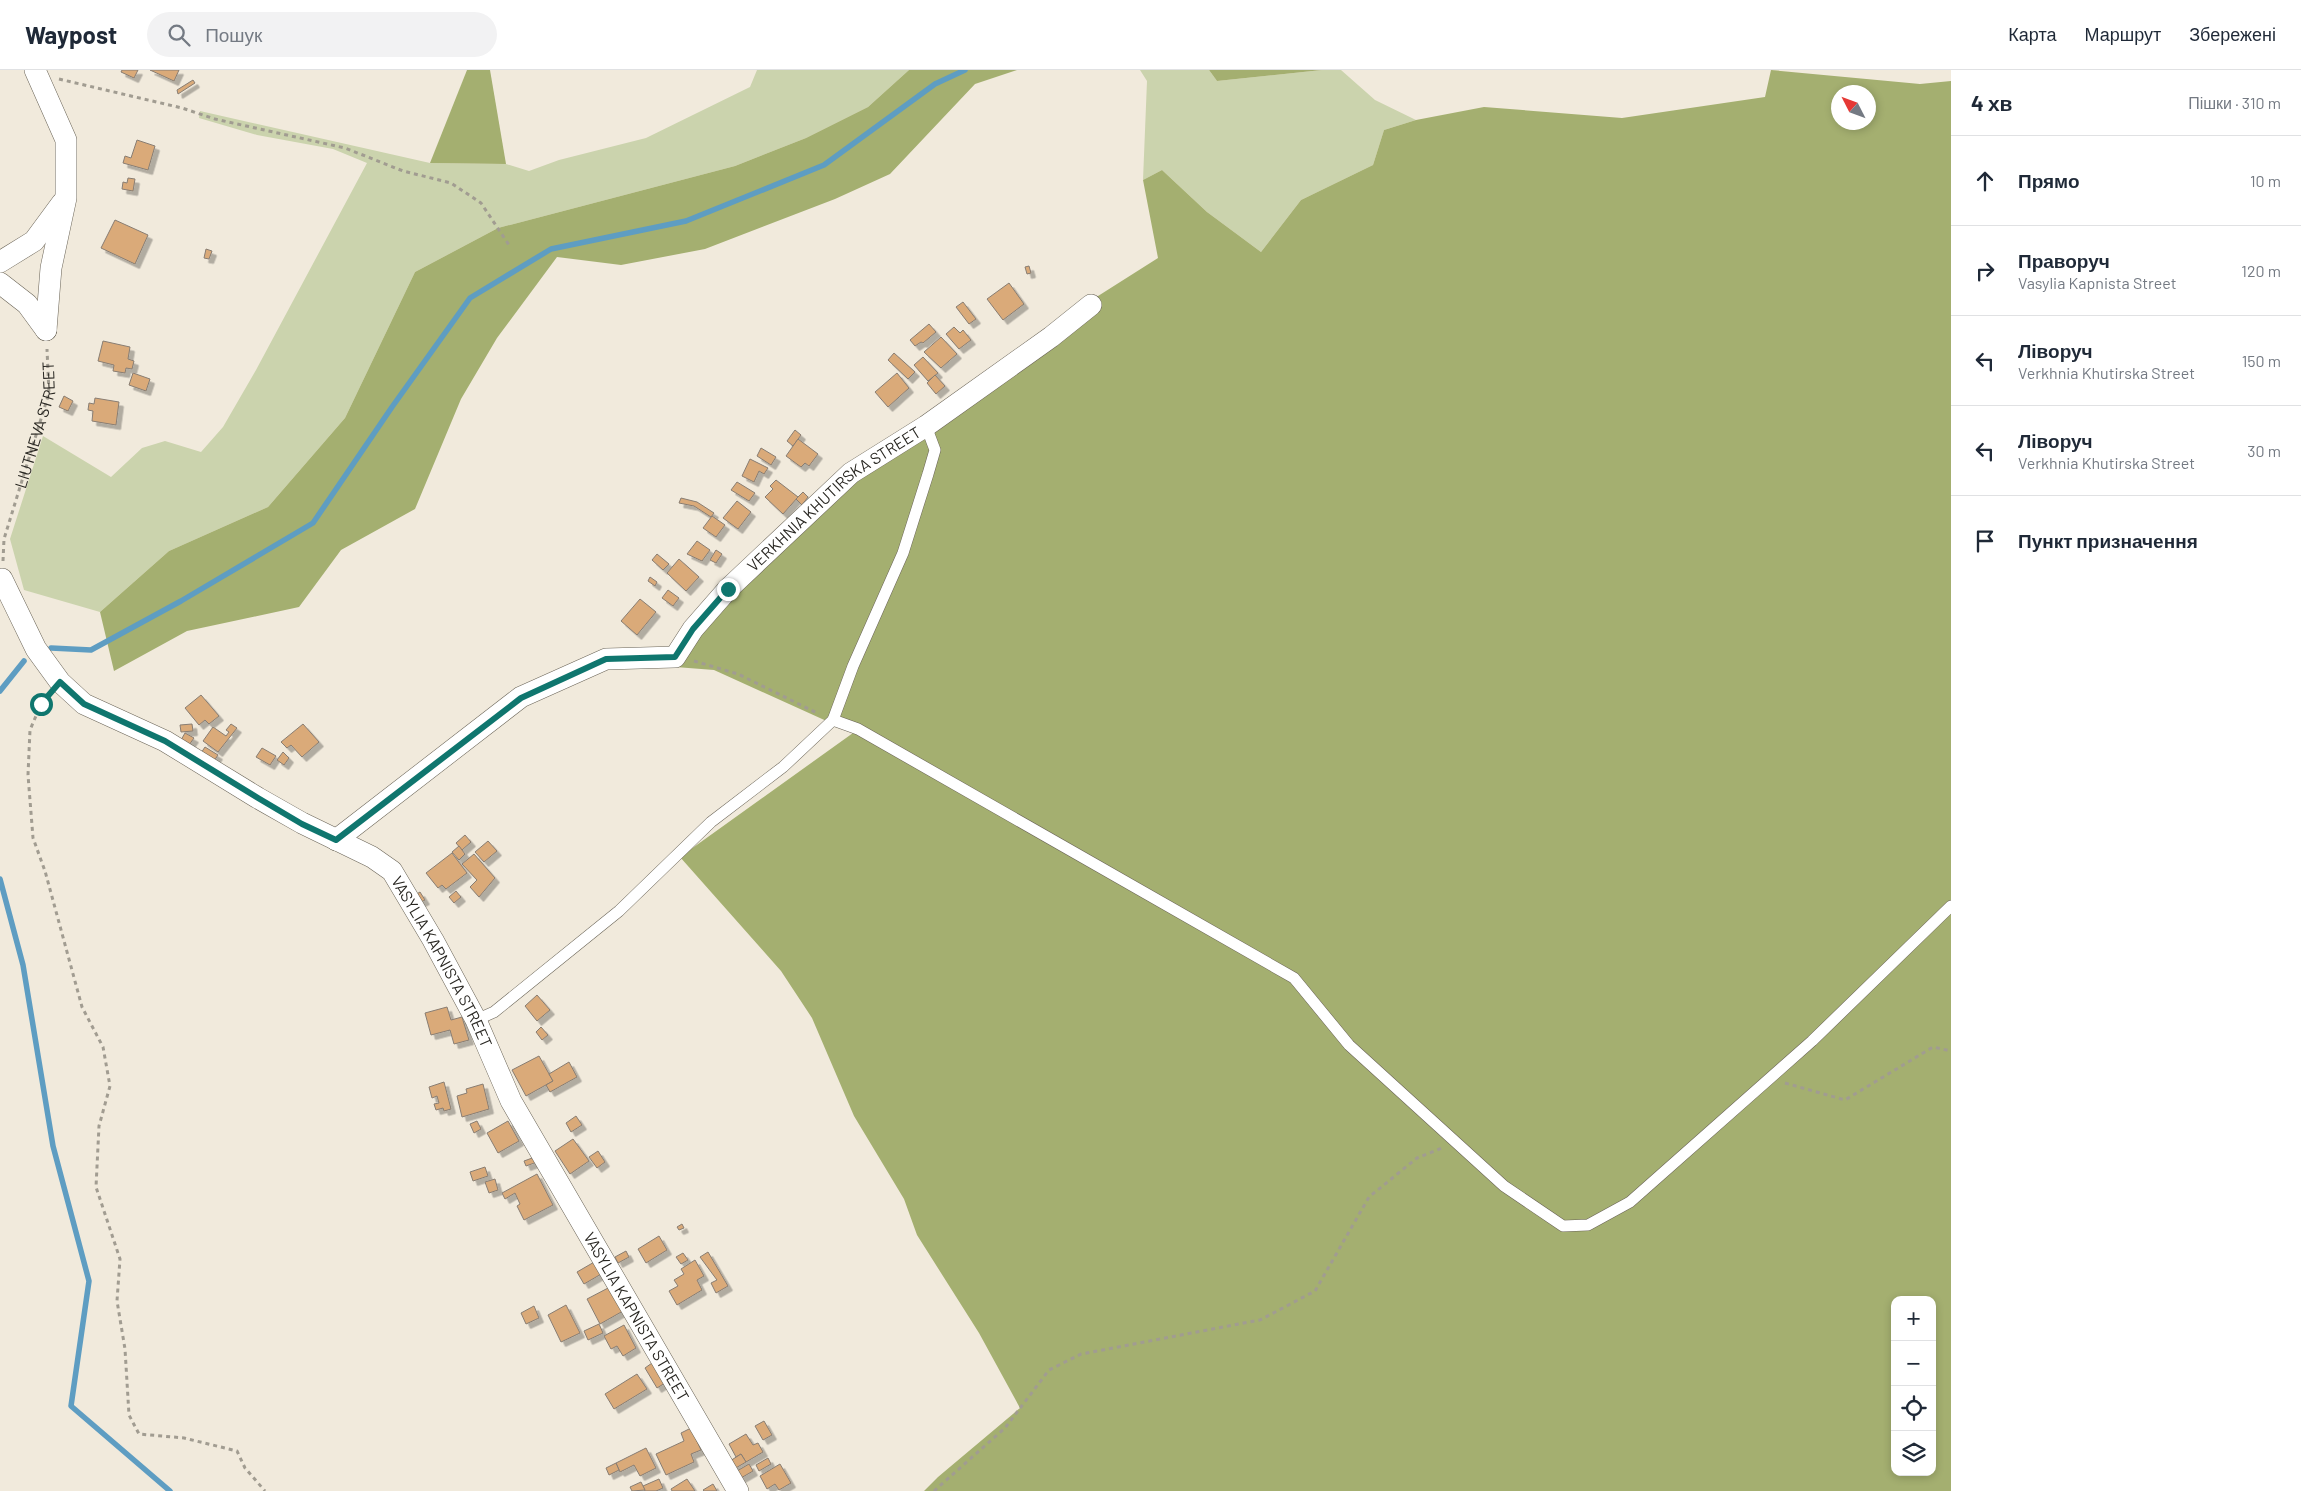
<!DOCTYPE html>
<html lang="uk">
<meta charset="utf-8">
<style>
:root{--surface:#fff;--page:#f2f2f3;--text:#1f2937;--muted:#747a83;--line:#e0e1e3}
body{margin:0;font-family:Barlow,sans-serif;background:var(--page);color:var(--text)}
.controls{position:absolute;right:15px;bottom:15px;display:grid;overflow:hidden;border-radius:10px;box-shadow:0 2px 8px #0003}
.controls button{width:45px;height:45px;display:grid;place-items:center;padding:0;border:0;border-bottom:1px solid var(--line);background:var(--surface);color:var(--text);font:25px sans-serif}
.compass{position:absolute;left:1831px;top:15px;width:45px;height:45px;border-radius:50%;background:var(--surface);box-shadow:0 2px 8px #0003;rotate:312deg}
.stop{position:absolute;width:15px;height:15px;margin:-11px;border:4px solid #0f766e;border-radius:50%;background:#fff}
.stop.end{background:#0f766e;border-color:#fff;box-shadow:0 1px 5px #0008}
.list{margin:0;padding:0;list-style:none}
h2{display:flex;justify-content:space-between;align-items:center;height:65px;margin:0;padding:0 20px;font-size:21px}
h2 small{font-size:16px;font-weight:400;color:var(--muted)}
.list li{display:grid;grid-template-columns:32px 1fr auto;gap:15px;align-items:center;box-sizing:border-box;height:90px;padding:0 20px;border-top:1px solid var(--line)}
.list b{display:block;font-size:19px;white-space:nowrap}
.list p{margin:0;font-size:16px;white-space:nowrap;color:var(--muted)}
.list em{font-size:16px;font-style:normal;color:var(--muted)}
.icon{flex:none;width:28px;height:28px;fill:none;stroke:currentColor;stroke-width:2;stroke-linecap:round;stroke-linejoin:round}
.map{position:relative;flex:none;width:1951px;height:1421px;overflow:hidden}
header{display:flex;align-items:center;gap:30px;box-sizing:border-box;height:70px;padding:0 25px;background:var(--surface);border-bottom:1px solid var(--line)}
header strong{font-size:24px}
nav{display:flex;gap:28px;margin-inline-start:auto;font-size:18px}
.search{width:350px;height:45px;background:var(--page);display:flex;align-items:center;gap:12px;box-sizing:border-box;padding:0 18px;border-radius:28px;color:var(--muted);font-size:19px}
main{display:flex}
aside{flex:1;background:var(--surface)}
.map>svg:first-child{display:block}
</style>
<header>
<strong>Waypost</strong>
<div class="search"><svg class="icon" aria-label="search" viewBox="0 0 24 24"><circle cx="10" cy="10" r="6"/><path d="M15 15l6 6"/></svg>Пошук</div>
<nav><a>Карта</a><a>Маршрут</a><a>Збережені</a></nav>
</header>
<main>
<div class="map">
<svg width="1951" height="1421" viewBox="0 0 1951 1421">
<defs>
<filter id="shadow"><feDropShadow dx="4.5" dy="4.5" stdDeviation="0" flood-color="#0004"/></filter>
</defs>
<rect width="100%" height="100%" fill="#f1eadc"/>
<!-- green -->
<g fill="#cbd3ad">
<polygon points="757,0 909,0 868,37 806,68 735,96 498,158 415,202 345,348 268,437 169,481 100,542 24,520 10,469 43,366 111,407 142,378 165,371 201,382 223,357 256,300 367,93 333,79 257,65 199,48 200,41 430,93 506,94 529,101 559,90 646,68 750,17"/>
<polygon points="1140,0 1209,0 1217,11 1322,0 1341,0 1375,30 1416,50 1384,60 1373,95 1301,130 1261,182 1207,142 1162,100 1143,110 1147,11"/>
</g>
<!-- forest -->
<g fill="#a4af70" fill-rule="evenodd">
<polygon points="467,0 490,0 506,94 430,93"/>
<polygon points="909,0 1017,0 975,14 890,104 835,129 705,179 621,195 557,187 497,268 461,329 415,439 341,480 299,537 187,561 114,601 100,542 169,481 268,437 345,348 415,202 498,158 735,96 806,68 868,37"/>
<polygon points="1209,0 1322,0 1217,11"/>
<path d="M1771 0 1920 14 1951 11V1421H924L938 1407 1020 1338 979 1263 917 1165 904 1129 854 1046 812 948 781 901 680 787 853 663 714 600 637 594 671 579 726 515 1046 259 1158 188 1143 110 1162 100 1207 142 1261 182 1301 130 1373 95 1384 60 1416 50 1484 37 1622 48 1765 27ZM1838 22H1868V52H1838ZM1895 1230H1932V1402H1895Z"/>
</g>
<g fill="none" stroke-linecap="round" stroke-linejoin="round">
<!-- stream -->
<g stroke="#5e9dc2" stroke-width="5.5">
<polyline points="51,578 91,580 181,531 313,453 392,337 470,228 551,179 686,151 824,95 935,14 965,0"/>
<polyline points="0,621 24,591"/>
<polyline points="0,809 23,895 53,1076 89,1211 71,1336 170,1421"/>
</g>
</g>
<!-- building -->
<g fill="#daaa79" stroke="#887d72" filter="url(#shadow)">
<polygon points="122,0 138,0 134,8 121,2"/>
<polygon points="150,0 179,0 174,11"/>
<polygon points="193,10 195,13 178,24 177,20"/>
<polygon points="137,70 155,76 148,100 123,93 125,86 131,88"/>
<polygon points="128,108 135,109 133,121 122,119 123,112 127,113"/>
<polygon points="115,150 148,165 135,194 101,178"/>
<polygon points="206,179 212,181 209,189 204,188"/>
<polygon points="1029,196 1031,203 1027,204 1025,197"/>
<polygon points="1009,213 1024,234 1003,250 987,229"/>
<polygon points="963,232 976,249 969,254 956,237"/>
<polygon points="929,254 936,262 923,273 921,272 915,276 910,270"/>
<polygon points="954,257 960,263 963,260 971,270 959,279 946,264"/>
<polygon points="941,267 957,284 941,298 924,282"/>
<polygon points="103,271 130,277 128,289 134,291 132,299 126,298 125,303 113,301 114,295 98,291"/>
<polygon points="894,283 915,302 908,309 888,290"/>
<polygon points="923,287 938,303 928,311 914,295"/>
<polygon points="133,303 150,309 146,321 129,315"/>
<polygon points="897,303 909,318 888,337 875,322"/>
<polygon points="935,305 945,316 936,324 927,313"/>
<polygon points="64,326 73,331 68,341 59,337"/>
<polygon points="95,328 119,332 116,355 92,351 93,341 88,340 89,333 94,334"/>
<polygon points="795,360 801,365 793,376 787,371"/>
<polygon points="798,369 818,384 809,396 805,393 801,397 786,386"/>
<polygon points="761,378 776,387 771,395 757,386"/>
<polygon points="750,389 768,398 764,404 759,401 754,412 742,406"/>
<polygon points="776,410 798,427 783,444 765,427 773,419 770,416"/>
<polygon points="737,412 755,423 749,431 731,420"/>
<polygon points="803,422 808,427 802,435 796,429"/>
<polygon points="681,428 697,432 714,443 711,447 694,436 679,433"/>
<polygon points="737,431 751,442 738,459 723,448"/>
<polygon points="712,446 725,455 716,467 703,458"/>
<polygon points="697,471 710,480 702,491 687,484"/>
<polygon points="716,480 722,484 716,493 710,490"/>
<polygon points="657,484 669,494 663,500 652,490"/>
<polygon points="679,489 699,507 686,521 667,503"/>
<polygon points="650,507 657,512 655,516 648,511"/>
<polygon points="668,520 679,528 673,536 662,528"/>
<polygon points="640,529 656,542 637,565 621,551"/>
<polygon points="201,625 219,646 209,654 205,650 199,655 185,638"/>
<polygon points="192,654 193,661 181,662 180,655"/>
<polygon points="231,654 237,658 218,682 203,671 213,657 226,666 229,662 226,660"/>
<polygon points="303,654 319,672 302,687 291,675 287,678 281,672"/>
<polygon points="185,663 194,668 189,675 181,670"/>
<polygon points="205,677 218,685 214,691 201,683"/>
<polygon points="262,678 276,686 270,695 256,687"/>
<polygon points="283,682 289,688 284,695 277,690"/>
<polygon points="465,765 471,772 462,780 456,773"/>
<polygon points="488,771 497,781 484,792 475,782"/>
<polygon points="459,776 465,784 459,790 452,782"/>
<polygon points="452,783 467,803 446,819 442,815 438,818 426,803"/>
<polygon points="474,784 495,808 479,827 470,817 477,810 462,794"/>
<polygon points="456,821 461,827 454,833 449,827"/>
<polygon points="420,822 425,830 419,833 415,825"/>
<polygon points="537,925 550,940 537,951 525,936"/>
<polygon points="447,937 451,950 462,947 469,970 454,974 450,960 431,965 425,943"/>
<polygon points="541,957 548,965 542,970 536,962"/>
<polygon points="539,986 553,1011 526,1026 512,1000"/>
<polygon points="569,992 577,1007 550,1022 546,1015 553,1011 549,1004"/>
<polygon points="444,1012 451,1039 444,1041 443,1038 436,1040 434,1034 439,1033 437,1026 432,1028 429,1017"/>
<polygon points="483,1014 489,1039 462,1047 457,1026 467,1023 466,1019"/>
<polygon points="576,1046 582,1055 571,1062 566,1053"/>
<polygon points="477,1051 481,1059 474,1063 470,1054"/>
<polygon points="508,1051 519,1071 498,1083 487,1063"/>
<polygon points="573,1069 589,1091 570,1104 555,1081"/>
<polygon points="598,1081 605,1092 597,1098 589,1087"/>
<polygon points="535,1087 537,1092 526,1096 524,1091"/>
<polygon points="485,1097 488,1106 473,1111 470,1102"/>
<polygon points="537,1104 553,1135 524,1150 517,1136 520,1134 515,1123 505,1129 502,1123"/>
<polygon points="495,1109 498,1120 489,1123 485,1112"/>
<polygon points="682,1154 684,1158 679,1160 677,1157"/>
<polygon points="659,1166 667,1180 646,1193 638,1179"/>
<polygon points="626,1181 629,1187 618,1193 615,1187"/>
<polygon points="708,1182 728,1216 716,1223 711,1213 717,1210 700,1187"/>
<polygon points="683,1183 688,1190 681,1194 676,1187"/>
<polygon points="695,1190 704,1206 697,1210 702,1220 677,1235 669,1221 678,1216 674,1210 684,1204 681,1199"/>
<polygon points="596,1191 603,1203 584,1214 577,1202"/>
<polygon points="610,1217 623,1241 600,1254 587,1229"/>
<polygon points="566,1235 580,1263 561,1272 548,1245"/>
<polygon points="534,1236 539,1248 526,1254 521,1243"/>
<polygon points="599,1254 603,1263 588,1270 584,1261"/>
<polygon points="624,1255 636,1278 623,1286 617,1276 611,1279 604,1266"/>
<polygon points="652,1293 665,1313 657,1318 645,1298"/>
<polygon points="637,1304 647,1319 614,1339 605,1324"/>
<polygon points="764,1351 772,1365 763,1370 755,1356"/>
<polygon points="691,1358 701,1380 691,1384 694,1392 666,1405 656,1384 684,1371 681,1363"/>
<polygon points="746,1364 753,1375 758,1373 763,1382 746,1392 741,1384 736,1387 729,1374"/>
<polygon points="646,1378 656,1398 640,1406 634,1395 620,1402 616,1393"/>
<polygon points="741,1384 746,1392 734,1399 730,1391"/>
<polygon points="768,1388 771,1394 759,1401 756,1395"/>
<polygon points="616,1393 619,1400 609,1405 606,1398"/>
<polygon points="749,1394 753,1401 741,1408 737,1401"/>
<polygon points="780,1394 791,1413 779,1420 775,1414 767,1419 760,1406"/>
<polygon points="659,1409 663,1418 656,1421 645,1421 643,1416"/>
<polygon points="687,1409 695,1421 672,1421 671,1419"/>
<polygon points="641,1412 645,1420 632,1421 630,1417"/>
<polygon points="713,1414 717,1421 704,1421 703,1420"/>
</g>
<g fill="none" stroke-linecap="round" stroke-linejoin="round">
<defs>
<g id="service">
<polyline points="833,650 853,596 903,483 928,404 935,380 926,356"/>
<polyline points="476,950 494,942 619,841 711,752 783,697 833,650 858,659 1294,908 1349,975 1504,1116 1563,1156 1588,1155 1630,1132 1812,971 1951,836"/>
</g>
<g id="minor">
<polyline points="35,0 66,70 66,128 51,198 46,260"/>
<polyline points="0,192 34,171 62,133"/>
<polyline points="0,213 27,234 46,260"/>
<path id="s2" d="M2 509 36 579 60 612 84 634 165 671 258 728 302 753 372 787 392 801 433 870 476 950 511 1031 738 1421"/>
<path id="s3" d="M336 770 521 627 606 589 675 587 693 559 728 519 851 403 926 356 1051 267 1091 235"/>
</g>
</defs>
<!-- service casing -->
<use href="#service" stroke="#6a6457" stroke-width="12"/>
<!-- minor casing -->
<use href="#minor" stroke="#6a6457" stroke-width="22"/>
<!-- path -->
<g stroke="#a19c91" stroke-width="3" stroke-dasharray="4 4" stroke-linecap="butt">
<polyline points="59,9 182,38 215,49 345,78 403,101 451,113 481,133 509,175"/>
<path id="s1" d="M3 491 4 469 49 323 47 279"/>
<polyline points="694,591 738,604 819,644"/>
<polyline points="48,626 41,634 30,660 28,705 33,768 45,801 82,937 103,977 110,1016 99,1056 96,1117 120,1189 117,1231 125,1279 129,1345 139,1364 184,1368 237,1381 245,1398 265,1421"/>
<polyline points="1785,1013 1845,1030 1933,977 1951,981"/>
<polyline points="934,1421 1005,1358 1049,1300 1081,1284 1260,1250 1315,1221 1369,1127 1417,1088 1442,1078"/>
</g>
<!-- service -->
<use href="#service" stroke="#fff" stroke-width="11"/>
<!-- minor -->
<use href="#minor" stroke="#fff" stroke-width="21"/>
</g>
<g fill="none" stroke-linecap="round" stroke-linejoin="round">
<!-- route -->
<polyline stroke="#0f766e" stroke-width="6" points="41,634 60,612 84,634 165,671 258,728 302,754 336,770 521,628 606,589 675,587 693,559 728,519"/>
</g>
<g text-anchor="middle" stroke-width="4" stroke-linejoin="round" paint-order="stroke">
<!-- street labels -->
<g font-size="16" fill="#282621" stroke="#fef8e9">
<text dy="6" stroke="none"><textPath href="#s1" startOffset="141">LIUTNEVA STREET</textPath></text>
<text dy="6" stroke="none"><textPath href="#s3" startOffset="622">VERKHNIA KHUTIRSKA STREET</textPath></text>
<text dy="6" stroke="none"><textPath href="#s2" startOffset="606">VASYLIA KAPNISTA STREET</textPath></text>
<text dy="6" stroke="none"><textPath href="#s2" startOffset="1011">VASYLIA KAPNISTA STREET</textPath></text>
</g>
</g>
</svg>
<div class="controls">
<button>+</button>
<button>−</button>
<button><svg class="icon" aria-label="locate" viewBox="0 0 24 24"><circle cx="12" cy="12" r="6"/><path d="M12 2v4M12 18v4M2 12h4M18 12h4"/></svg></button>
<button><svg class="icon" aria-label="layers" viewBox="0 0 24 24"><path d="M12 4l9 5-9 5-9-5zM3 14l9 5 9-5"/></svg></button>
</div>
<svg class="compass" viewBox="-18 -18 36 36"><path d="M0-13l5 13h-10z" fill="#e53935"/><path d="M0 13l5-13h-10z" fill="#747a83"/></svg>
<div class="stop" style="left:41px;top:634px"></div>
<div class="stop end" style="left:728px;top:519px"></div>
</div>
<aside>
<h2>4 хв<small>Пішки · 310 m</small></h2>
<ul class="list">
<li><svg class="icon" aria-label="ahead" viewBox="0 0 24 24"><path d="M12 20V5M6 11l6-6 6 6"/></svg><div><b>Прямо</b></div><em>10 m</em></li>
<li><svg class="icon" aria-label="right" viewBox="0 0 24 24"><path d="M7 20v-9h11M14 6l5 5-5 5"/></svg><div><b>Праворуч</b><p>Vasylia Kapnista Street</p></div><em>120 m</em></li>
<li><svg class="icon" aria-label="left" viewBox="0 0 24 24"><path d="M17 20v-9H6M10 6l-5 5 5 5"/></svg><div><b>Ліворуч</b><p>Verkhnia Khutirska Street</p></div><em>150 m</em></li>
<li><svg class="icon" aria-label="left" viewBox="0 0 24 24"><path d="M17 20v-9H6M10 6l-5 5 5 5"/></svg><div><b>Ліворуч</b><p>Verkhnia Khutirska Street</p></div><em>30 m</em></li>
<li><svg class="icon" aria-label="arrive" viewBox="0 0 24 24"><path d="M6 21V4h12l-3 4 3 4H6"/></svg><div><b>Пункт призначення</b></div></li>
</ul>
</aside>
</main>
